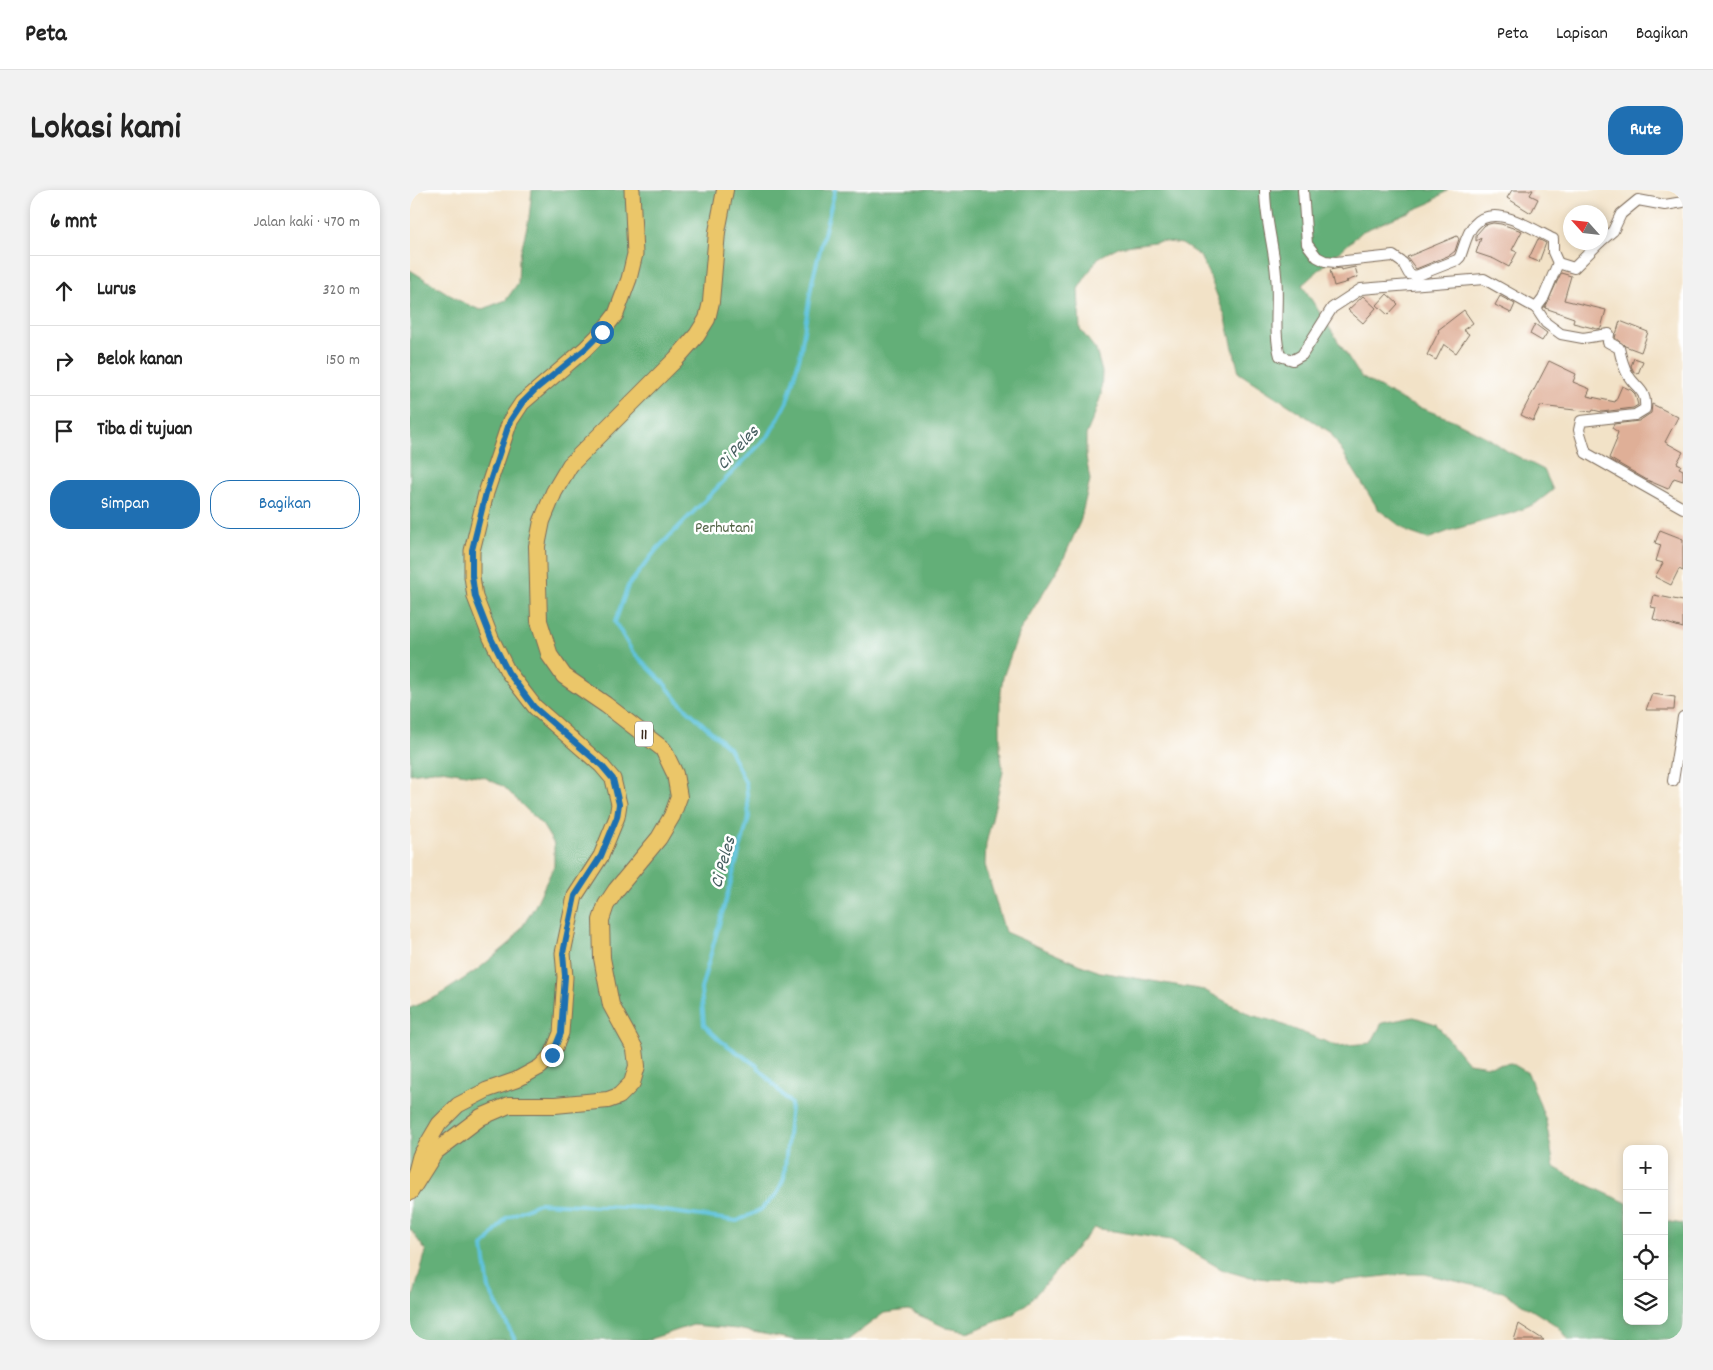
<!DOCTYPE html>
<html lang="id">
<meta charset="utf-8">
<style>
:root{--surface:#fff;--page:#f2f2f2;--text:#222;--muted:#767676;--line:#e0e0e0;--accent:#1f6fb2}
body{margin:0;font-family:Dekko,sans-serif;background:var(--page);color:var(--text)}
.controls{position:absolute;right:15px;bottom:15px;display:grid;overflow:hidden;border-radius:10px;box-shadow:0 2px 8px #0003}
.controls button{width:45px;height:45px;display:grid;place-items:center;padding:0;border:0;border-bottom:1px solid var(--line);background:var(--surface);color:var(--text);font:25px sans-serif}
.compass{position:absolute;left:1153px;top:15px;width:45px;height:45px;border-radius:50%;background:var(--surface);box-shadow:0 2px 8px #0003;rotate:297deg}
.stop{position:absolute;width:15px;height:15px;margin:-11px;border:4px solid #1f6fb2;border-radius:50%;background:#fff}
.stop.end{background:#1f6fb2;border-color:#fff;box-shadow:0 1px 5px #0008}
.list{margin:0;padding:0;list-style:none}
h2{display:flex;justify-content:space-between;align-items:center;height:65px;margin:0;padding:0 20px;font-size:21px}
h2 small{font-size:16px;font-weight:400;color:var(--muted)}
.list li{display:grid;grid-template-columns:32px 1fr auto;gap:15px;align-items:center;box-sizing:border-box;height:70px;padding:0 20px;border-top:1px solid var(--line)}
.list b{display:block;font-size:19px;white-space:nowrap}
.list em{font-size:16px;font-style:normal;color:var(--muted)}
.actions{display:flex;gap:10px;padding:15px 20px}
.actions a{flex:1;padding:11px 0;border:1px solid var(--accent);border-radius:20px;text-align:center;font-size:18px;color:var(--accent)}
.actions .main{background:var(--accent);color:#fff}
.icon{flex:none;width:28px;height:28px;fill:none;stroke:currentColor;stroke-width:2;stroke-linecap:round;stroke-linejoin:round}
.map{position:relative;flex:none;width:1273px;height:1150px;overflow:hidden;border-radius:20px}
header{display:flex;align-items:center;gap:30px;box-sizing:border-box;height:70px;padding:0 25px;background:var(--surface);border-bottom:1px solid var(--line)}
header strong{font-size:24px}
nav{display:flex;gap:28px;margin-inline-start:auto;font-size:18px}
.intro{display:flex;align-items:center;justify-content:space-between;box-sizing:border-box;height:120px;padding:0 30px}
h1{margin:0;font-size:35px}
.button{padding:12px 22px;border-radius:20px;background:var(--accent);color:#fff;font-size:18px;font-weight:700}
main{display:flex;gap:30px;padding:0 30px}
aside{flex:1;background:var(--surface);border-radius:20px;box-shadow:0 2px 8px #0003}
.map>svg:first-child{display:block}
</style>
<header>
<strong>Peta</strong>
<nav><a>Peta</a><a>Lapisan</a><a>Bagikan</a></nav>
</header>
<div class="intro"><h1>Lokasi kami</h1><a class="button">Rute</a></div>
<main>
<aside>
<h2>6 mnt<small>Jalan kaki · 470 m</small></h2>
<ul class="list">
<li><svg class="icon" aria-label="ahead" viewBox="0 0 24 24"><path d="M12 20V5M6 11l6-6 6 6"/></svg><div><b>Lurus</b></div><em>320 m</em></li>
<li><svg class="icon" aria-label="right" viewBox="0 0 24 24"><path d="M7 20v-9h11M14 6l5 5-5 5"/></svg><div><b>Belok kanan</b></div><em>150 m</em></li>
<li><svg class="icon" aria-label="arrive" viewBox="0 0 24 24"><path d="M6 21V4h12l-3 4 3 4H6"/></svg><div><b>Tiba di tujuan</b></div></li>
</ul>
<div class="actions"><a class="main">Simpan</a><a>Bagikan</a></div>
</aside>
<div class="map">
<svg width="1273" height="1150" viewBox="0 0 1273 1150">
<rect width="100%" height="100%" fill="#fff"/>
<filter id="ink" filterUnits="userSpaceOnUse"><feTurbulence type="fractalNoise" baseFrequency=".02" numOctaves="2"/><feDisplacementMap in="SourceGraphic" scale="10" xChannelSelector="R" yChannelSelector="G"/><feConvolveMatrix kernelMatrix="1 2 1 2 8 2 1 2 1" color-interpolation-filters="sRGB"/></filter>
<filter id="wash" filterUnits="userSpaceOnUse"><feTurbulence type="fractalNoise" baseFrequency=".0096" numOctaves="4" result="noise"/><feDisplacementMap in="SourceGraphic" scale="20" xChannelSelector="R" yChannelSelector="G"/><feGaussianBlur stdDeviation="1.12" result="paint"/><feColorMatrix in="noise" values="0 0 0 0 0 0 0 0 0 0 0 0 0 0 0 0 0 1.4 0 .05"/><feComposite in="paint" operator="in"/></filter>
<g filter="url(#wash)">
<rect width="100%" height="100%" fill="#f2e2c7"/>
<!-- forest -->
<polygon fill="#63af78" stroke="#4f6c4b" points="122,0 1038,0 1020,13 953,41 892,95 951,187 1000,214 1043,230 1080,249 1097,261 1134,280 1143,300 1125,314 1102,323 1039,341 1018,349 998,342 968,319 920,242 829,183 816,129 800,87 790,66 772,54 751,51 708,57 688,68 668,99 670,139 686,160 692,182 691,205 684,226 676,245 676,267 680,290 670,332 652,372 609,442 593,487 590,509 590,559 593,582 576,654 575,675 595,742 668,774 690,782 794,800 841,825 863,831 927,856 961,853 972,833 1004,827 1026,834 1058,873 1079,876 1101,873 1118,883 1136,931 1144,977 1165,989 1217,1013 1217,1131 1254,1131 1254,1031 1273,1034 1273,1150 1159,1150 1149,1137 1093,1102 1015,1084 993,1084 923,1092 857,1089 834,1086 813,1080 761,1050 684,1038 620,1111 602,1125 560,1142 537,1138 498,1120 474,1123 438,1150 385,1150 327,1139 283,1135 240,1149 241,1150 0,1150 0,1118 16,1061 0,1039 0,818 28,806 67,780 100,753 114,734 125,716 144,676 144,654 133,636 94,597 74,587 31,580 0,584 0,80 50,111 70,120 96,110 108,93 109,69 119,28"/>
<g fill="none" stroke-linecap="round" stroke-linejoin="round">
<!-- stream -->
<polyline stroke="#5ec2dc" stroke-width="4" points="105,1150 79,1099 73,1057 96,1028 129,1013 234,1018 327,1031 350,1020 367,1004 374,988 381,914 346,875 311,851 294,835 291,799 339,627 336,594 319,558 270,513 253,492 222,461 205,432 218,396 247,359 359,245 377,212 390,166 402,92 425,0"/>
</g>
<g id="blocks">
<!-- building -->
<g fill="#dfaf97">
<polygon points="1102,0 1123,0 1120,5 1128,9 1121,23 1097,8"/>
<polygon points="1083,33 1091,34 1112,41 1102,60 1107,62 1099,77 1084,69 1066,63 1071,48 1066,51 1066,45 1075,35"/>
<polygon points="1047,46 1049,49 1045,61 1040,65 1006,79 997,67"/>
<polygon points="1128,49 1136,53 1129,72 1119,68"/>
<polygon points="945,77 948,87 936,91 938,92 924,96 920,80 930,78 931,80"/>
<polygon points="1151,83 1161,86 1154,110 1196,120 1191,138 1187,139 1163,133 1164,128 1135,118"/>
<polygon points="977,104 988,114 978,125 967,115"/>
<polygon points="953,106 966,118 953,133 938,120"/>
<polygon points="1090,106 1105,114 1101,123 1085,115"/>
<polygon points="1054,120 1063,133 1053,140 1059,144 1046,163 1034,154 1026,170 1017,165 1029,141 1028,140"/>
<polygon points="1210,131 1238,142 1231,162 1215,156 1205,148"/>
<polygon points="1125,134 1137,143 1132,151 1120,144"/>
<polygon points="1224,168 1233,171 1228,184 1224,182 1221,176"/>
<polygon points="1139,171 1166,184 1163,192 1180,199 1177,206 1205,212 1212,196 1221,200 1225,204 1228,215 1223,218 1192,222 1183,220 1182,222 1130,216 1123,231 1111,225"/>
<polygon points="1242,214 1268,227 1255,252 1273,262 1267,273 1271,275 1269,278 1273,280 1273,291 1264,288 1258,299 1237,290 1199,268 1207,249 1206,248 1208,242 1202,238 1204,234 1229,231 1241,223"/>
<polygon points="1250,340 1273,349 1273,381 1269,379 1261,395 1245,387 1253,373 1246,371 1251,355 1245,353"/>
<polygon points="1244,405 1273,411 1273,438 1243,429 1246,418 1241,417"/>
<polygon points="1242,504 1265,507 1264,520 1236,520"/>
<polygon points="1109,1134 1134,1150 1104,1150"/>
</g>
</g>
</g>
<g filter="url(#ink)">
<use href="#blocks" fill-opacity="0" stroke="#7b6a59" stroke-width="1"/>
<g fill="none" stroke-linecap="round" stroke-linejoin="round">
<defs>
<g id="minor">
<path d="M855 0C855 29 864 56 866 85 869 112 863 140 870 166L883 170 892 165 922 118 951 99 1074 89 1126 118 1136 133 1151 144 1173 148 1199 144 1198 152 1209 158C1211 168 1213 176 1218 185 1226 199 1237 199 1235 219L1225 225 1171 231 1169 240 1176 263 1273 318"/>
<path d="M893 0 897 54 907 67 915 71 926 72 983 66 993 73 999 84 1006 86 1047 70 1050 67C1054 57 1057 42 1064 35 1084 12 1122 39 1143 49V62L1148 73"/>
<polyline points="1190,52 1203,41 1211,24 1228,10 1255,15 1273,12"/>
<polyline points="1126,118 1133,109 1148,73 1164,78 1190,52"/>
<polyline points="1263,591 1273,527"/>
</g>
<polyline id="primary" points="3,993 10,966 29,934 48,915 77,900 106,890 130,877 142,865 151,843 155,787 153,763 165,706 191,666 207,627 209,614 203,589 191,575 125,517 98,482 81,448 65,407 62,386 62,361 76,303 100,231 112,213 175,159 192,142 206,124 219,89 225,64 222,0"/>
<polyline id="trunk" points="0,1002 25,962 71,927 99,915 145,915 198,910 209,906 222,893 227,876 225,859 201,815 192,768 191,730 196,715 206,700 249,648 262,626 269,607 265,584 253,559 196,515 154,486 140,466 129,431 127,356 132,331 144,302 160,275 266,169 287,145 297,129 301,112 307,42 315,0"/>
</defs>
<!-- minor casing -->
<use href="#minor" stroke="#7b6a59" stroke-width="12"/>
<!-- primary casing -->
<use href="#primary" stroke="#7b6a59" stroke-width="17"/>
<!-- trunk casing -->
<use href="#trunk" stroke="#7b6a59" stroke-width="18"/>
<!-- minor -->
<use href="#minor" stroke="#fff" stroke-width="10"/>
<!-- primary -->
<use href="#primary" stroke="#ebc669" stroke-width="15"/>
<!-- trunk -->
<use href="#trunk" stroke="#ebc669" stroke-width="16"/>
</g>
</g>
<g fill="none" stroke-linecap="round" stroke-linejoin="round" filter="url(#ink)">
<!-- route -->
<polyline stroke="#1f6fb2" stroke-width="6" points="142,865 151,843 155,786 153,763 165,706 191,666 207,627 209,614 203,589 192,576 124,517 98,482 81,448 65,407 62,386 62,360 76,303 100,231 112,213 126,199 175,159 192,142"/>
</g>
<g text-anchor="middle" stroke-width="5" stroke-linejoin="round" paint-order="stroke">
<!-- shield labels -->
<rect fill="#fff" stroke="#766a62" stroke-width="1" x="225" y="531.5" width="18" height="25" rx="4"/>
<g font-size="15" font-weight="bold" fill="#3b2a1e">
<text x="234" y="549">11</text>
</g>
<!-- park labels -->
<g font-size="16" fill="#516244" stroke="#fff">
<text x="314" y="342">Perhutani</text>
</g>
<!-- water labels -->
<g font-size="18" font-style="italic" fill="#475f60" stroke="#fff">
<text transform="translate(327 257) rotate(-47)" y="6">Ci Peles</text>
<text transform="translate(312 672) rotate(-74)" y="6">Ci Peles</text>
</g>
</g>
</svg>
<div class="controls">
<button>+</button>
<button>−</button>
<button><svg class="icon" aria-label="locate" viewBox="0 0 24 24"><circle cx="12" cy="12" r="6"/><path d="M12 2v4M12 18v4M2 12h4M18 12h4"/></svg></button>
<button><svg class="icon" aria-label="layers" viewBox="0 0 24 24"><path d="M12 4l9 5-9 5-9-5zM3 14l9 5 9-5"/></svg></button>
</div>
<svg class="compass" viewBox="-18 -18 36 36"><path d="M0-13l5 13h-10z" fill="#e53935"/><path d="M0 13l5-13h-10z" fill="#767676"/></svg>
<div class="stop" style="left:192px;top:142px"></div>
<div class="stop end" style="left:142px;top:865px"></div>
</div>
</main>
